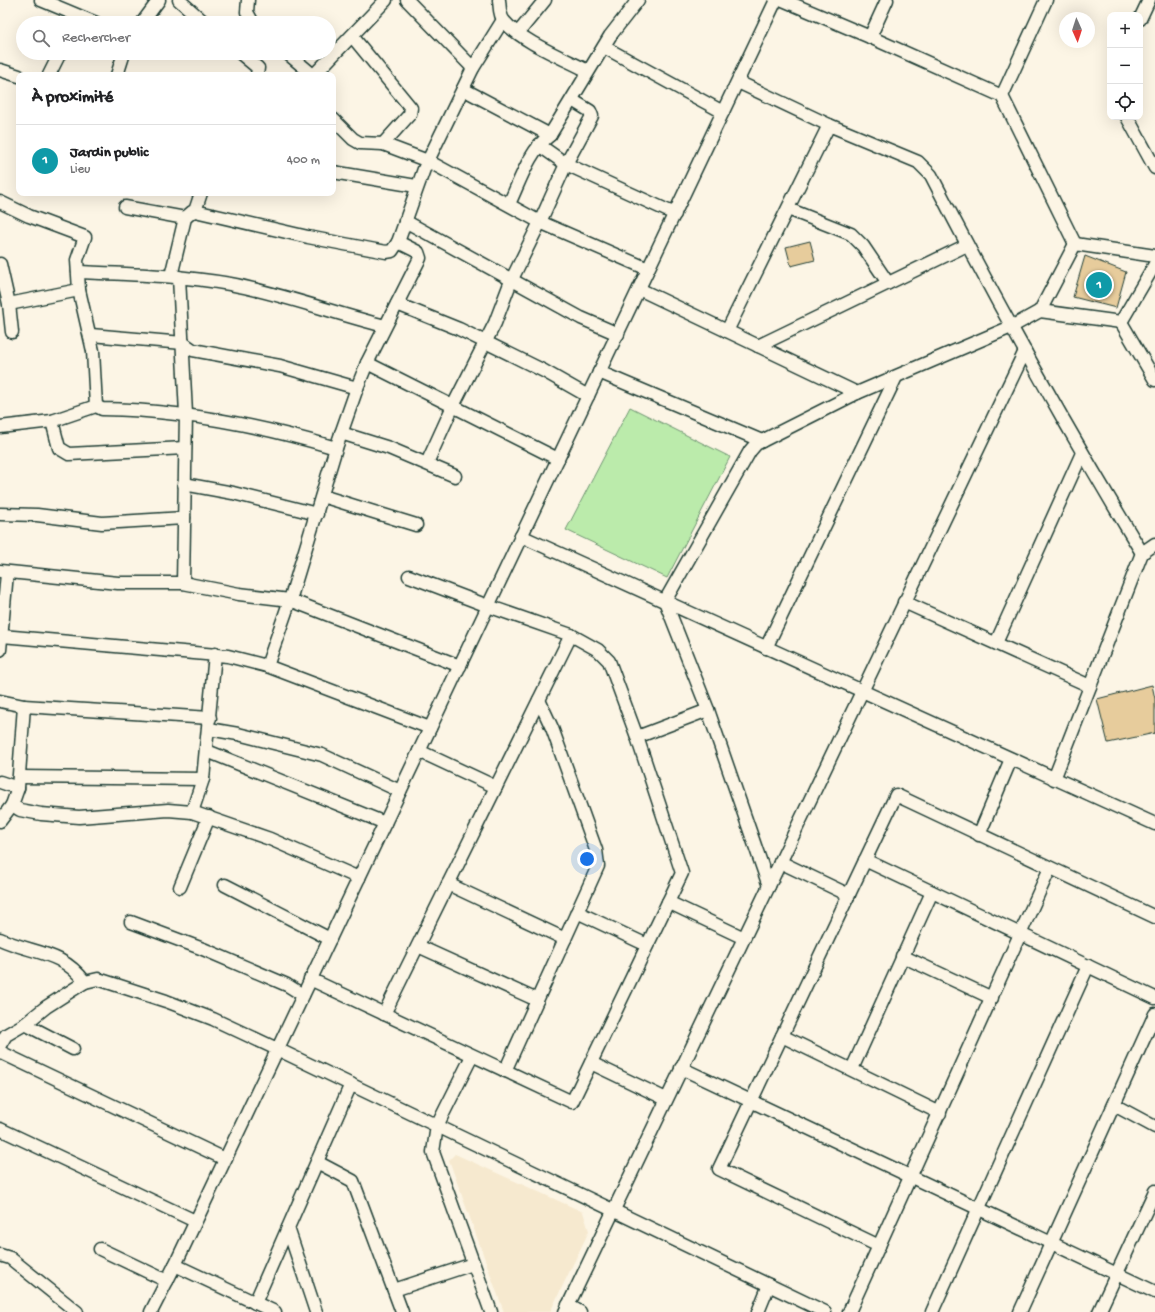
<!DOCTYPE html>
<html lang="fr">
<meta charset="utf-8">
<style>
:root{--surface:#fff;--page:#f2f2f2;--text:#202124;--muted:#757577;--line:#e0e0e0;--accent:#ea580c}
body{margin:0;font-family:"Gochi Hand",sans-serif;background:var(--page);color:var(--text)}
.controls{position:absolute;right:12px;top:12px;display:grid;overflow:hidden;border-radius:8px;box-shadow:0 4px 16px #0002}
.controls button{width:36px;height:36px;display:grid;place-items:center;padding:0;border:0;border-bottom:1px solid var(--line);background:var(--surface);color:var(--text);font:20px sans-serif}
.compass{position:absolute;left:1059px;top:12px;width:36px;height:36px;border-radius:50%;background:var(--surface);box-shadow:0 4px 16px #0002;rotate:177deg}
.you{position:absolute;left:587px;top:859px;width:14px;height:14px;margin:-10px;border:3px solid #fff;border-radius:50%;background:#1a73e8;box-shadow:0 0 0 6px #1a73e833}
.badge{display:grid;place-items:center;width:26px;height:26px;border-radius:50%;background:var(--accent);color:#fff;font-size:13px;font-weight:700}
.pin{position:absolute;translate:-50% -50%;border:2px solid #fff;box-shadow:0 1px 4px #0006}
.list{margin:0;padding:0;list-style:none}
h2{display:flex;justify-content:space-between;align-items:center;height:52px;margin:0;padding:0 16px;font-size:17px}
h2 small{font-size:13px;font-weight:400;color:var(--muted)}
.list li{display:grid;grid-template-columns:26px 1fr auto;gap:12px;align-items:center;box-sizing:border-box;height:72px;padding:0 16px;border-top:1px solid var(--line)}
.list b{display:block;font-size:15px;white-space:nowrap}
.list p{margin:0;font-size:13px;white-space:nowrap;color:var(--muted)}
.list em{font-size:13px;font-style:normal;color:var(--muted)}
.icon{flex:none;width:22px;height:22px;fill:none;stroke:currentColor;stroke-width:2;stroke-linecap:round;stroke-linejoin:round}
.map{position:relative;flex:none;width:1155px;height:1312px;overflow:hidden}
.search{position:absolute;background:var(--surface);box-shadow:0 4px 16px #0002;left:16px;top:16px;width:320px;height:44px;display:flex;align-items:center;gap:10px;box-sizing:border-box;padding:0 14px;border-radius:22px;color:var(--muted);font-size:15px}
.panel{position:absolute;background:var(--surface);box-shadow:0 4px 16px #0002;left:16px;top:72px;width:320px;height:124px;border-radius:8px}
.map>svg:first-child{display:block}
</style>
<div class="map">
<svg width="1155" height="1312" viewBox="0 0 1155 1312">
<rect width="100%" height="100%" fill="#fcf5e5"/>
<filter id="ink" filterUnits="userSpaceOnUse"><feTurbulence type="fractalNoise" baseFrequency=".025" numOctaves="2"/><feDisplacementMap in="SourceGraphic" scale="8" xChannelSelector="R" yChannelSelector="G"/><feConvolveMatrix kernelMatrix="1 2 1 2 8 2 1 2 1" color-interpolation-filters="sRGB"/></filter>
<g filter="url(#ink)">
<!-- built -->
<polygon fill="#f6e9cf" points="455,1154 583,1212 589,1231 550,1312 504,1312 449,1160"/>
<!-- green -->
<polygon fill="#bbebab" stroke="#6d9470" points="630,407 730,457 667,578 566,530"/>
<!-- building -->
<g fill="#e7cc9c" stroke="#1f3d34">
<polygon points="810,241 815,260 791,266 786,247"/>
<polygon points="1085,256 1126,272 1116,308 1073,297"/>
<polygon points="1152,685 1155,699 1155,733 1108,743 1097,699"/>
</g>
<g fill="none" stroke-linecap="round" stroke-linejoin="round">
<defs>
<g id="minor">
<polyline points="41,0 96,23"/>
<polyline points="179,0 205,23"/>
<polyline points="248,0 247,12 253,23"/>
<polyline points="407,0 473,68"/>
<path d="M499 0C500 7 499 15 504 21 519 40 565 59 588 71"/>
<polyline points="783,0 870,37 1002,96"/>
<polyline points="1046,0 1002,96 1075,244"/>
<polyline points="1140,19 1149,0"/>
<polyline points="142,23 159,0"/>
<polyline points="518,33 545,0"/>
<polyline points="352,36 411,108 410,114 383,144"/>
<polyline points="870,37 887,0"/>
<polyline points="604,47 723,112"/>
<polyline points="240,53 258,68 257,75"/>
<polyline points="287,53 313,75"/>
<polyline points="0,70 19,76"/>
<polyline points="49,75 60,53"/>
<polyline points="117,75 124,53"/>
<polyline points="314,75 386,0"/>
<path d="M738 82 829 125 918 162 931 175C997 304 1067 429 1142 553"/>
<polyline points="463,89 550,135"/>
<polyline points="1127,117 1155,168"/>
<polyline points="333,119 353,139 360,143 383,144 428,161 540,222 648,269"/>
<polyline points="539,145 566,164 675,214"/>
<polyline points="333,172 416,186"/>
<polyline points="0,202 29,216 85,237 77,260 79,290 93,351 96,406"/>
<path d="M509 204C520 181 529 151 550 135L610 36 638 0"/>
<polyline points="125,207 185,218"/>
<polyline points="788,209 851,234 863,246 888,283"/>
<polyline points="195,211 201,193"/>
<polyline points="405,221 581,318 618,334"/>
<polyline points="1075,244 1040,311 1121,322 1155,264"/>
<polyline points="1075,244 1155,256"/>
<polyline points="0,264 9,304 12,332"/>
<path d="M78 272C129 274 180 275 230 284 283 294 333 313 385 326"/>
<polyline points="171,276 185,218 192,212 195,211 308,237 386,252 392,251 398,242 424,169 473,68 503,20"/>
<polyline points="179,277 186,414 183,583"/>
<polyline points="639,289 857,393"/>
<polyline points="9,304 79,290"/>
<polyline points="397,304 459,329 544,371 588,396"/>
<polyline points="1121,322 1155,380"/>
<polyline points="727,331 829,125"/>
<polyline points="91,335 183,343 193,350 280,366 357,388"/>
<polyline points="758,346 967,245"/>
<polyline points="367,363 558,459"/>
<polyline points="599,372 762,441"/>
<polyline points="52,421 59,448 69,454 185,448"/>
<path d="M0 427 52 421 96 406 102 409C183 410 259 425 336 448"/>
<polyline points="341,433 389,448 455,476"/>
<polyline points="427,463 453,406 495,323 511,281 540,222 566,164 592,116 590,111 572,100"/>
<polyline points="184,484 233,493 317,514"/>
<polyline points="322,496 416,525"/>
<polyline points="0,514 37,515 102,523 184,518"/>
<polyline points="521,536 1155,824"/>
<polyline points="0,571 118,583 183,583 239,594 290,600 460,666"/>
<polyline points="904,602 1090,686"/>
<polyline points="2,636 228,656 267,666 430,728"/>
<polyline points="996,643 1082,453"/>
<polyline points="766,648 896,377"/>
<polyline points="0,650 7,573"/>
<polyline points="267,666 290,600 336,448 357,388 367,363 420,258 418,252 398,242"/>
<polyline points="0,701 24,706 210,718"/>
<polyline points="209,729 238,734 322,755 400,791"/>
<polyline points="637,737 708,710"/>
<polyline points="207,751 385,823"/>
<polyline points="419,751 496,787"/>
<polyline points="19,777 203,779"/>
<polyline points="1054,779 1142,553 1155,544"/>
<polyline points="0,782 18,788"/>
<polyline points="12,805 20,810 41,814 79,817 168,810 192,812 270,839 359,878"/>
<polyline points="192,812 203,779 215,654"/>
<polyline points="0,821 12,805 18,788 24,706"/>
<polyline points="979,835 1011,759"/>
<polyline points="865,860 1155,998"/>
<polyline points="780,862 849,895"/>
<polyline points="448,884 565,939"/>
<polyline points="225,885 330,939"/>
<polyline points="769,886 708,710 665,601 750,451 756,444 857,393 1011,327 1040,311"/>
<polyline points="180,887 209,817"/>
<polyline points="668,902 744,938"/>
<polyline points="577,912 647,945"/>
<polyline points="131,922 203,949 287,985 303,995"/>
<path d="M0 939C33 954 61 950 85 982"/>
<polyline points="418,946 537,1000"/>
<polyline points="902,956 992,998"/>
<polyline points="310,979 572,1102 682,873 637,737 609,661 598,650 571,635 488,606 409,576"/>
<polyline points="384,1014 571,635"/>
<polyline points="25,1024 73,1049"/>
<polyline points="782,1036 940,1113"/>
<polyline points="0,1045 6,1035 25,1024 46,1007 85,982 98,979 166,1001 213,1019 277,1049 825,1312"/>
<polyline points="0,1052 225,1159"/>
<polyline points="472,1056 437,1126 433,1152 491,1312"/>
<polyline points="591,1063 666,1099"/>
<polyline points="681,1068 1155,1292"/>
<polyline points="852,1069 932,892"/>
<polyline points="505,1071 598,866 596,850 552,728 539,700"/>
<polyline points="1114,1105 1155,1127"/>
<polyline points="0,1129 195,1221"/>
<polyline points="317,1162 353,1181 402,1312"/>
<polyline points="288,1228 316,1312"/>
<polyline points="879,1246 719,1169 896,795 1155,917"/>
<polyline points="100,1249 167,1281"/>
<polyline points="0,1255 10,1258 77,1312"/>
<polyline points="175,1265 275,1312"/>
<polyline points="394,1290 473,1264"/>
<polyline points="255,1303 351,1084"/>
<polyline points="568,1305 580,1312"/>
<polyline points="151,1312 175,1265 776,0"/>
<polyline points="565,1312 1025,351"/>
<polyline points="758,1312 769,1285"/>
<polyline points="849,1312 1050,868"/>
<polyline points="932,1312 1088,966"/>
<polyline points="1020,1312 1155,1014"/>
<polyline points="1099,1312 1155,1191"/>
</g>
</defs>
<!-- minor casing -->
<use href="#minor" stroke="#1f3d34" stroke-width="15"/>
<!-- minor -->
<use href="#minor" stroke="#fcf5e5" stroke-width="12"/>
</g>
</g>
</svg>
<div class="controls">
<button>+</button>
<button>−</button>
<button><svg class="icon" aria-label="locate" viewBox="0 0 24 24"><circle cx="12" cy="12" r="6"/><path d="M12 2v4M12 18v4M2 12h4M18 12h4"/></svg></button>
</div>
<svg class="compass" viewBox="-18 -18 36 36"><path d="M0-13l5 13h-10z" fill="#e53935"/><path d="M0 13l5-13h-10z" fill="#757577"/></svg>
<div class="you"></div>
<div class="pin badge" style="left:1099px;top:285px;background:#0f9aa8">1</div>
<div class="search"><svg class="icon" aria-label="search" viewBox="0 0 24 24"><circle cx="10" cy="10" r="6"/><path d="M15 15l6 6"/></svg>Rechercher</div>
<section class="panel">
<h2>À proximité<small></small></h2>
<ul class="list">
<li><span class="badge" style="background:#0f9aa8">1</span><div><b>Jardin public</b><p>Lieu</p></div><em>400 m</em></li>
</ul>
</section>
</div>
